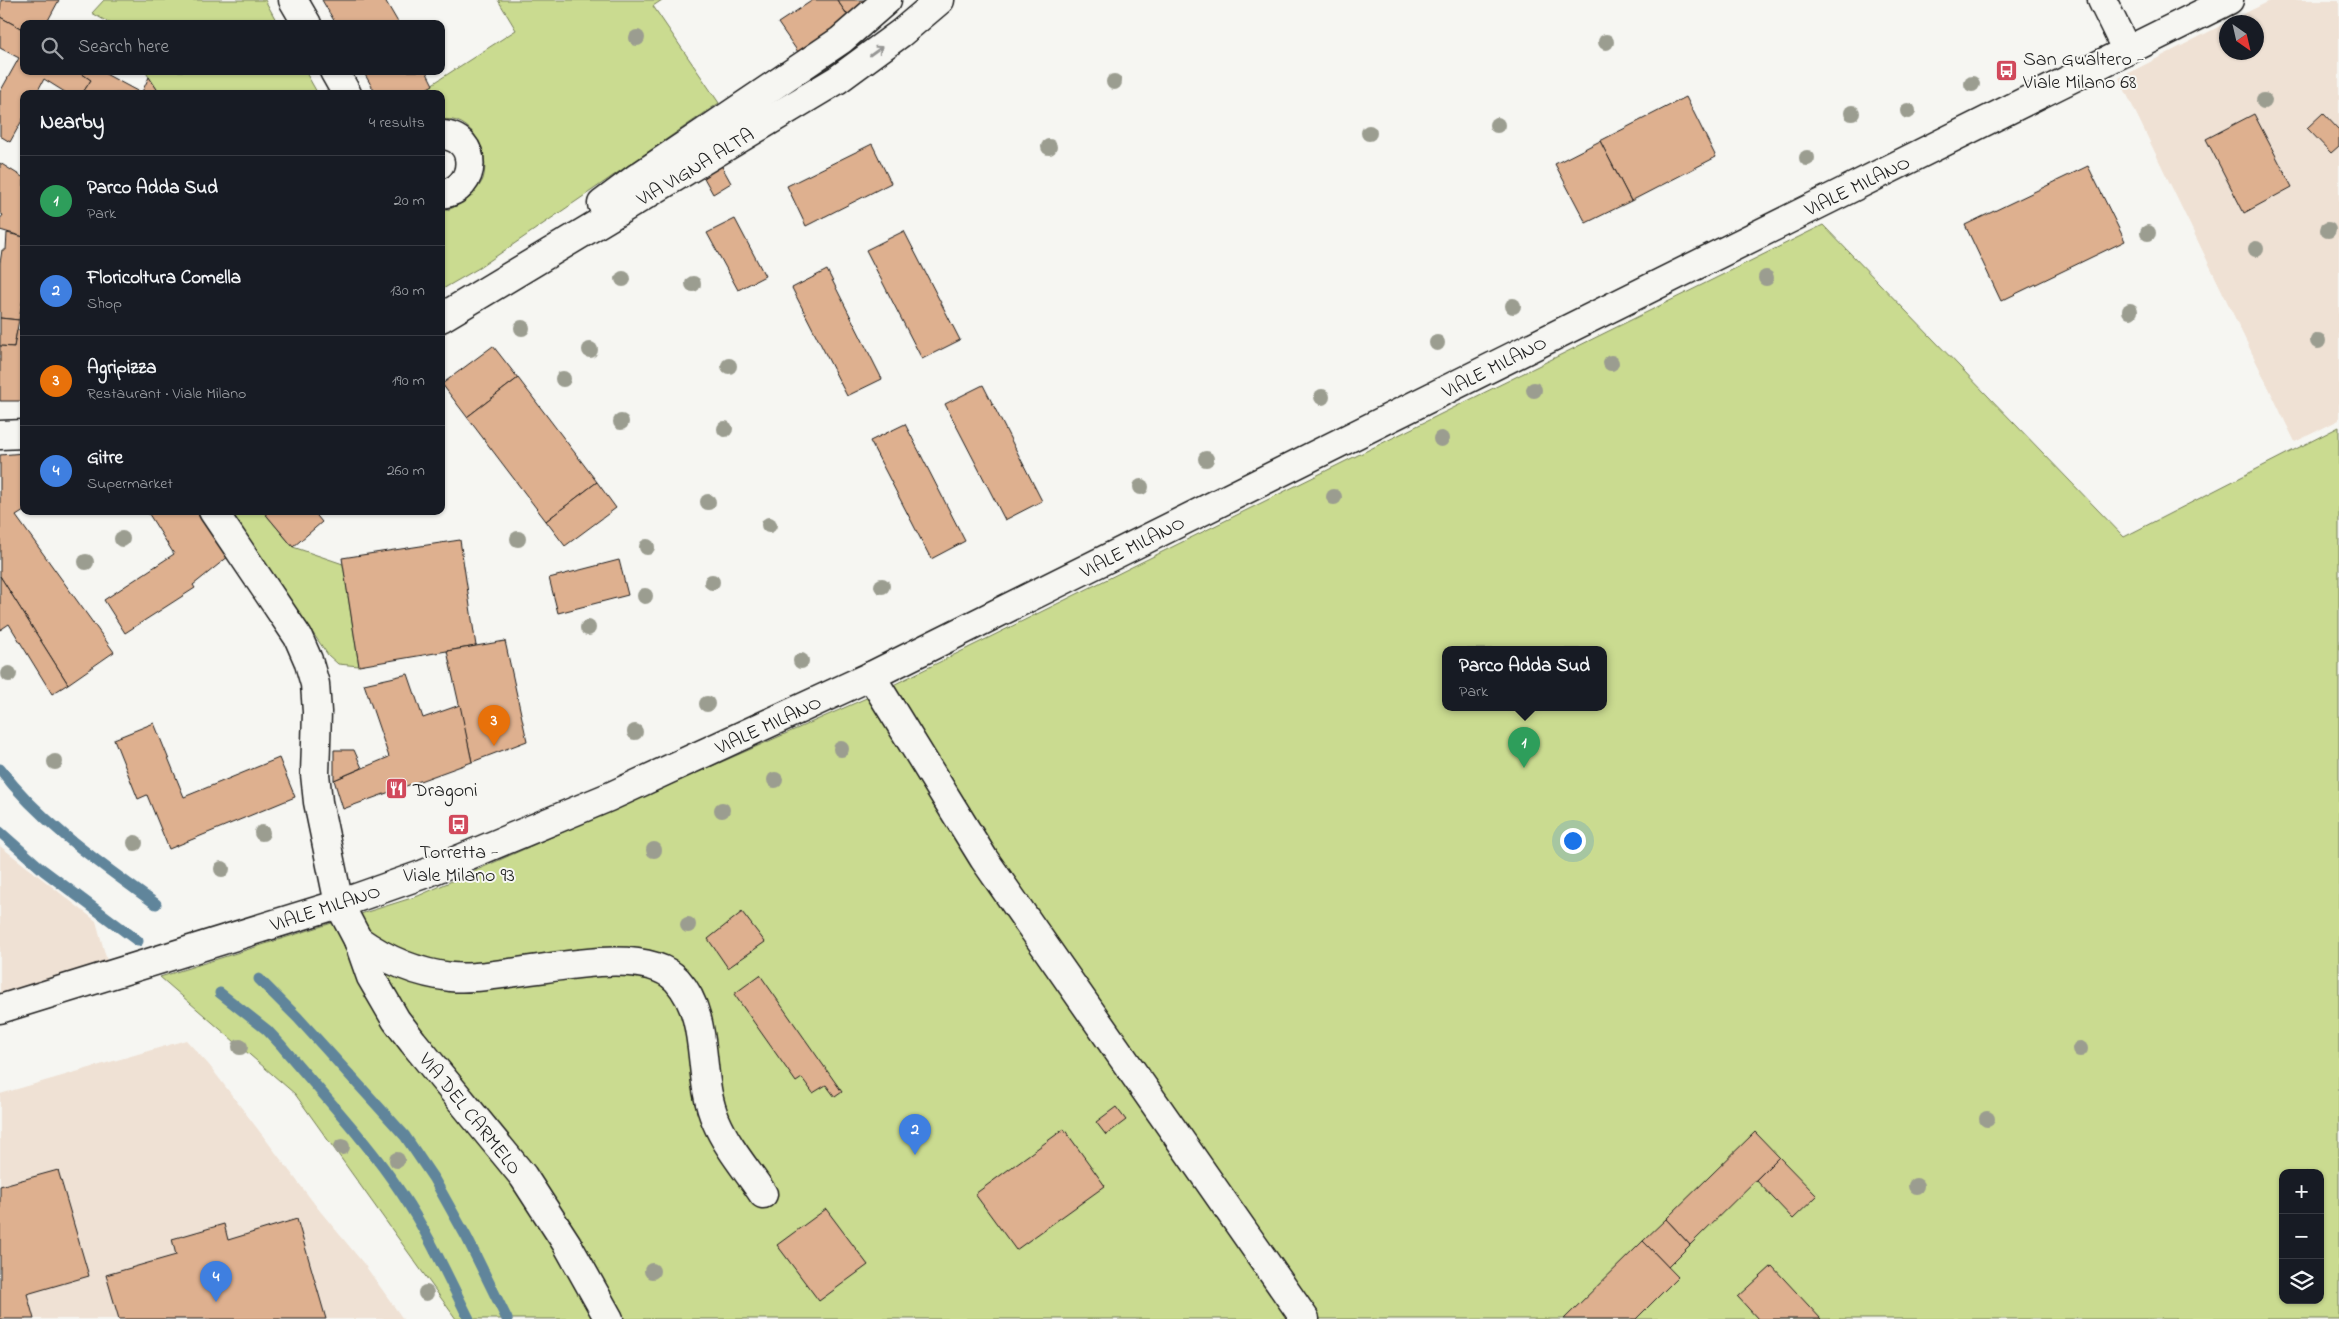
<!DOCTYPE html>
<meta charset="utf-8">
<style>
:root{--surface:#171b24;--page:#20242c;--text:#f1f3f6;--muted:#9ea1a6;--line:#363941;--accent:#d1495b}
body{margin:0;font-family:"Indie Flower",sans-serif;background:var(--page);color:var(--text)}
.controls{position:absolute;right:15px;bottom:15px;display:grid;overflow:hidden;border-radius:10px;box-shadow:0 1px 4px #0004}
.controls button{width:45px;height:45px;display:grid;place-items:center;padding:0;border:0;border-bottom:1px solid var(--line);background:var(--surface);color:var(--text);font:25px sans-serif}
.compass{position:absolute;left:2219px;top:15px;width:45px;height:45px;border-radius:50%;background:var(--surface);box-shadow:0 1px 4px #0004;rotate:146deg}
.you{position:absolute;left:1572px;top:840px;width:18px;height:18px;margin:-12px;border:4px solid #fff;border-radius:50%;background:#1a73e8;box-shadow:0 0 0 8px #1a73e833}
.badge{display:grid;place-items:center;width:32px;height:32px;border-radius:50%;background:var(--accent);color:#fff;font-size:16px;font-weight:700}
.pin{position:absolute;translate:-50% -41px;filter:drop-shadow(0 1px 2px #0008)}
.pin::after{content:'';position:absolute;top:26px;width:18px;height:15px;background:inherit;clip-path:polygon(0 0,100% 0,50% 100%)}
.popup{position:absolute;left:1442px;top:646px;width:165px;height:65px;box-sizing:border-box;display:grid;place-content:center;border-radius:10px;background:var(--surface);filter:drop-shadow(0 1px 4px #0005);font-size:16px;white-space:nowrap;color:var(--muted)}
.popup b{font-size:19px;color:var(--text)}
.popup::after{content:'';position:absolute;left:50%;top:100%;margin-left:-10px;border:10px solid transparent;border-top-color:var(--surface)}
.list{margin:0;padding:0;list-style:none}
h2{display:flex;justify-content:space-between;align-items:center;height:65px;margin:0;padding:0 20px;font-size:21px}
h2 small{font-size:16px;font-weight:400;color:var(--muted)}
.list li{display:grid;grid-template-columns:32px 1fr auto;gap:15px;align-items:center;box-sizing:border-box;height:90px;padding:0 20px;border-top:1px solid var(--line)}
.list b{display:block;font-size:19px;white-space:nowrap}
.list p{margin:0;font-size:16px;white-space:nowrap;color:var(--muted)}
.list em{font-size:16px;font-style:normal;color:var(--muted)}
.icon{flex:none;width:28px;height:28px;fill:none;stroke:currentColor;stroke-width:2;stroke-linecap:round;stroke-linejoin:round}
.map{position:relative;flex:none;width:2339px;height:1319px;overflow:hidden}
.search{position:absolute;background:var(--surface);box-shadow:0 1px 4px #0004;left:20px;top:20px;width:425px;height:55px;display:flex;align-items:center;gap:12px;box-sizing:border-box;padding:0 18px;border-radius:10px;color:var(--muted);font-size:19px}
.panel{position:absolute;background:var(--surface);box-shadow:0 1px 4px #0004;left:20px;top:90px;width:425px;height:425px;border-radius:10px}
.map>svg:first-child{display:block}
</style>
<div class="map">
<svg width="2339" height="1319" viewBox="0 0 2339 1319">
<rect width="100%" height="100%" fill="#f6f6f2"/>
<filter id="ink" filterUnits="userSpaceOnUse"><feTurbulence type="fractalNoise" baseFrequency=".02" numOctaves="2"/><feDisplacementMap in="SourceGraphic" scale="10" xChannelSelector="R" yChannelSelector="G"/><feConvolveMatrix kernelMatrix="1 2 1 2 8 2 1 2 1" color-interpolation-filters="sRGB"/></filter>
<g filter="url(#ink)">
<!-- built -->
<g fill="#efe1d4">
<polygon points="2272,0 2339,0 2339,420 2295,442 2119,78 2226,23 2226,52 2256,52 2256,22 2227,22"/>
<polygon points="0,846 96,921 110,972 0,1005"/>
<polygon points="186,1040 209,1065 320,1211 364,1264 403,1319 0,1319 0,1094"/>
</g>
<!-- green -->
<g fill="#cadb90" stroke="#737c56" fill-rule="evenodd">
<polygon points="104,0 265,0 278,24 111,24 92,13"/>
<path d="M498 0H662L653 6 719 103 479 268 441 290V211C450 210 455 207 462 202 469 197 480 187 483 179 491 154 472 114 441 120V94H417L516 30Z"/>
<polygon points="145,71 305,71 318,94 160,94"/>
<path d="M1823 225 2124 537 2339 427V1319H456L295 1094 160 977 418 896 871 696ZM1445 649H1603V707H1445ZM2283 1173H2320V1300H2283Z"/>
<polygon points="229,511 263,511 293,547 343,564 359,666 338,664 328,655"/>
</g>
<g fill="none" stroke-linecap="round" stroke-linejoin="round">
<!-- stream -->
<g stroke="#60859b" stroke-width="11">
<path d="M0 769C42 824 101 864 156 904"/>
<polyline points="0,832 43,870 138,941"/>
<polyline points="259,979 298,1018 405,1136 434,1179 467,1238 507,1319"/>
<path d="M220 993 267 1030 281 1045C322 1094 367 1141 402 1194 428 1233 448 1277 469 1319"/>
</g>
</g>
<!-- building -->
<g fill="#deb08f" stroke="#1c1c1c">
<polygon points="1,0 59,0 46,24 24,24 24,30 0,17"/>
<polygon points="322,0 385,0 399,24 336,24"/>
<polygon points="813,0 837,0 849,17 798,52 778,23"/>
<polygon points="837,0 870,0 849,17"/>
<polygon points="0,17 24,30 24,71 78,71 91,80 82,94 68,94 44,79 36,94 24,94 24,117 10,142 0,136 0,92 19,58 0,48"/>
<polygon points="78,71 100,71 141,93 82,94 91,80"/>
<polygon points="363,71 426,71 433,85 417,94 376,94"/>
<polygon points="149,77 160,94 141,94"/>
<polygon points="1686,97 1716,157 1631,201 1600,141"/>
<polygon points="2323,113 2339,130 2339,146 2331,153 2307,128"/>
<polygon points="2254,114 2292,187 2244,213 2206,139"/>
<polygon points="1600,141 1631,201 1586,223 1555,164"/>
<polygon points="872,144 891,183 806,226 787,186"/>
<polygon points="0,163 24,178 24,237 0,230 0,219 3,215 0,213"/>
<polygon points="721,165 731,183 713,194 703,176"/>
<polygon points="2088,166 2125,241 2001,301 1965,225"/>
<polygon points="735,219 765,276 738,290 707,233"/>
<polygon points="904,231 960,340 922,359 866,250"/>
<polygon points="7,233 24,237 24,292 19,320 0,318 0,263 2,250 6,250"/>
<polygon points="827,270 882,379 847,396 792,288"/>
<polygon points="0,318 19,320 14,347 0,346"/>
<polygon points="17,330 24,330 24,401 0,401 0,346 14,347"/>
<polygon points="493,346 518,378 467,417 442,384"/>
<polygon points="518,378 597,482 546,521 467,417"/>
<polygon points="983,385 1042,501 1005,520 945,404"/>
<polygon points="905,424 965,541 931,559 870,441"/>
<polygon points="24,453 24,511 16,516 114,652 68,684 0,576 0,455"/>
<polygon points="597,482 616,508 565,546 546,521"/>
<polygon points="147,511 200,511 229,556 193,585 195,588 125,633 104,600 174,554"/>
<polygon points="263,511 313,511 322,522 293,547"/>
<polygon points="460,540 476,646 359,666 342,558"/>
<polygon points="619,560 628,595 558,613 549,578"/>
<polygon points="0,576 68,684 52,694 9,624 0,630"/>
<polygon points="505,641 527,741 472,762 447,651"/>
<polygon points="408,674 423,718 460,705 472,762 343,809 334,780 389,757 364,684"/>
<polygon points="154,723 184,797 279,758 295,797 169,849 147,795 138,799 114,739"/>
<polygon points="334,750 354,750 362,768 334,780"/>
<polygon points="742,912 765,942 728,968 708,939"/>
<polygon points="760,975 842,1092 835,1097 826,1085 813,1093 802,1078 796,1082 734,994"/>
<polygon points="1116,1107 1126,1120 1106,1135 1096,1122"/>
<polygon points="1064,1129 1105,1186 1016,1250 975,1194"/>
<polygon points="1755,1132 1779,1157 1690,1245 1666,1219"/>
<polygon points="1779,1157 1817,1196 1793,1219 1756,1180"/>
<polygon points="58,1170 89,1276 27,1294 34,1319 0,1319 0,1186"/>
<polygon points="826,1209 868,1265 819,1301 777,1245"/>
<polygon points="297,1219 326,1319 119,1319 106,1275 176,1255 172,1239 224,1224 228,1240"/>
<polygon points="1666,1219 1690,1245 1668,1267 1643,1241"/>
<polygon points="1643,1241 1678,1277 1636,1319 1564,1319"/>
<polygon points="1772,1266 1821,1319 1758,1319 1738,1297"/>
</g>
<g fill="none" stroke-linecap="round" stroke-linejoin="round">
<defs>
<g id="minor">
<polyline points="293,0 307,24"/>
<polyline points="2102,0 2127,51"/>
<polyline points="334,71 347,94"/>
<path d="M441 135C480 136 478 191 441 194"/>
<polyline points="602,204 638,177 841,40 887,0"/>
<polyline points="441,318 837,80 901,33 940,0"/>
<polyline points="0,435 24,434"/>
<polyline points="213,511 298,637 308,660 315,684 317,712 315,774 318,802 339,904 358,940 371,977 396,1020 413,1042 523,1176 567,1244 609,1319"/>
<polyline points="871,676 984,859 1305,1319"/>
<path d="M358 940C386 960 416 973 451 977 505 983 638 937 677 980 712 1019 696 1076 716 1121 727 1147 747 1170 763 1194"/>
<polyline points="0,1009 339,904 424,874 609,797 871,676 2229,0"/>
</g>
</defs>
<!-- minor casing -->
<use href="#minor" stroke="#1c1c1c" stroke-width="31"/>
<!-- minor -->
<use href="#minor" stroke="#f6f6f2" stroke-width="28"/>
</g>
<!-- trees -->
<g fill="#9b9d90">
<circle cx="637" cy="38" r="8"/>
<circle cx="1606" cy="42" r="8"/>
<circle cx="1114" cy="82" r="8"/>
<circle cx="1972" cy="84" r="8"/>
<circle cx="2264" cy="101" r="8"/>
<circle cx="1908" cy="111" r="8"/>
<circle cx="1852" cy="113" r="8"/>
<circle cx="1497" cy="125" r="8"/>
<circle cx="1369" cy="133" r="8"/>
<circle cx="1049" cy="147" r="8"/>
<circle cx="1807" cy="158" r="8"/>
<circle cx="2328" cy="230" r="8"/>
<circle cx="2148" cy="233" r="8"/>
<circle cx="2256" cy="249" r="8"/>
<circle cx="1766" cy="278" r="8"/>
<circle cx="623" cy="279" r="8"/>
<circle cx="693" cy="284" r="8"/>
<circle cx="1513" cy="306" r="8"/>
<circle cx="2130" cy="311" r="8"/>
<circle cx="522" cy="328" r="8"/>
<circle cx="2318" cy="341" r="8"/>
<circle cx="1437" cy="343" r="8"/>
<circle cx="590" cy="350" r="8"/>
<circle cx="1611" cy="363" r="8"/>
<circle cx="729" cy="366" r="8"/>
<circle cx="563" cy="379" r="8"/>
<circle cx="1534" cy="390" r="8"/>
<circle cx="1322" cy="397" r="8"/>
<circle cx="621" cy="422" r="8"/>
<circle cx="725" cy="429" r="8"/>
<circle cx="1441" cy="439" r="8"/>
<circle cx="1206" cy="459" r="8"/>
<circle cx="1141" cy="487" r="8"/>
<circle cx="1334" cy="497" r="8"/>
<circle cx="708" cy="502" r="8"/>
<circle cx="769" cy="525" r="8"/>
<circle cx="122" cy="539" r="8"/>
<circle cx="518" cy="539" r="8"/>
<circle cx="647" cy="547" r="8"/>
<circle cx="86" cy="562" r="8"/>
<circle cx="712" cy="582" r="8"/>
<circle cx="882" cy="586" r="8"/>
<circle cx="645" cy="596" r="8"/>
<circle cx="588" cy="628" r="8"/>
<circle cx="801" cy="661" r="8"/>
<circle cx="9" cy="674" r="8"/>
<circle cx="707" cy="704" r="8"/>
<circle cx="635" cy="732" r="8"/>
<circle cx="841" cy="749" r="8"/>
<circle cx="55" cy="762" r="8"/>
<circle cx="775" cy="780" r="8"/>
<circle cx="722" cy="810" r="8"/>
<circle cx="262" cy="833" r="8"/>
<circle cx="135" cy="843" r="8"/>
<circle cx="654" cy="850" r="8"/>
<circle cx="222" cy="869" r="8"/>
<circle cx="688" cy="925" r="8"/>
<circle cx="240" cy="1047" r="8"/>
<circle cx="2080" cy="1049" r="8"/>
<circle cx="1987" cy="1119" r="8"/>
<circle cx="342" cy="1147" r="8"/>
<circle cx="397" cy="1160" r="8"/>
<circle cx="1916" cy="1186" r="8"/>
<circle cx="652" cy="1271" r="8"/>
<circle cx="426" cy="1293" r="8"/>
</g>
<!-- one-way arrows -->
<defs><path id="oneway-shaft" d="M-6 0H5M1.5-3L5.5 0L1.5 3" fill="none" stroke-width="1.6" stroke-linecap="round" stroke-linejoin="round" transform="scale(1.25)"/></defs>
<use stroke="#949492" href="#oneway-shaft" transform="translate(876 51) rotate(-36)"/>
</g>
<!-- icons -->
<defs>
<symbol id="bus-square" viewBox="-11 -11 22 22"><rect x="-9" y="-9" width="18" height="18" rx="4" fill="#d1495b" stroke="#f6f6f2"/><path d="M-5-6H5V4H4V6H2V4H-2V6H-4V4H-5ZM-3.5-4V0h7V-4ZM-3.5 1.2v1.5H-2V1.2ZM2 1.2v1.5H3.5V1.2Z" fill="#fff"/></symbol>
<symbol id="restaurant-square" viewBox="-11 -11 22 22"><rect x="-9" y="-9" width="18" height="18" rx="4" fill="#d1495b" stroke="#f6f6f2"/><path d="M-5-6h1v4h1v-4h1v4h1v-4h1v5L-1.5 .5V6h-2V.5L-5-1ZM5-6V6H3V1.5H1.5Q1.5-4 5-6Z" fill="#fff"/></symbol>
</defs>
<g fill-rule="evenodd">
<use href="#bus-square" x="1994" y="58" width="25" height="25"/>
<use href="#restaurant-square" x="384" y="776" width="25" height="25"/>
<use href="#bus-square" x="446" y="812" width="25" height="25"/>
</g>
<g text-anchor="middle" stroke-width="4" stroke-linejoin="round" paint-order="stroke">
<!-- poi labels -->
<g font-size="20" fill="#1c1c1c" stroke="#f6f6f2" text-anchor="start">
<text x="2023" y="65">San Gualtero -<tspan x="2023" dy="23">Viale Milano 68</tspan></text>
<text x="413" y="796">Dragoni</text>
<text x="459" y="858" text-anchor="middle">Torretta -<tspan x="459" dy="23">Viale Milano 93</tspan></text>
</g>
<!-- street labels -->
<g font-size="20" fill="#1c1c1c" stroke="#f6f6f2">
<text transform="translate(695 166) rotate(-31)" y="7">VIA VIGNA ALTA</text>
<text transform="translate(1857 185) rotate(-26)" y="7">VIALE MILANO</text>
<text transform="translate(1494 366) rotate(-27)" y="7">VIALE MILANO</text>
<text transform="translate(1132 546) rotate(-27)" y="7">VIALE MILANO</text>
<text transform="translate(768 724) rotate(-25)" y="7">VIALE MILANO</text>
<text transform="translate(325 907) rotate(-18)" y="7">VIALE MILANO</text>
<text transform="translate(471 1113) rotate(51)" y="7">VIA DEL CARMELO</text>
</g>
</g>
</svg>
<div class="controls">
<button>+</button>
<button>−</button>
<button><svg class="icon" aria-label="layers" viewBox="0 0 24 24"><path d="M12 4l9 5-9 5-9-5zM3 14l9 5 9-5"/></svg></button>
</div>
<svg class="compass" viewBox="-18 -18 36 36"><path d="M0-13l5 13h-10z" fill="#e53935"/><path d="M0 13l5-13h-10z" fill="#9ea1a6"/></svg>
<div class="you"></div>
<div class="pin badge" style="left:1524px;top:768px;background:#2e9e5b">1</div>
<div class="popup"><b>Parco Adda Sud</b>Park</div>
<div class="pin badge" style="left:915px;top:1155px;background:#3f7fe0">2</div>
<div class="pin badge" style="left:494px;top:746px;background:#e8710a">3</div>
<div class="pin badge" style="left:216px;top:1302px;background:#3f7fe0">4</div>
<div class="search"><svg class="icon" aria-label="search" viewBox="0 0 24 24"><circle cx="10" cy="10" r="6"/><path d="M15 15l6 6"/></svg>Search here</div>
<section class="panel">
<h2>Nearby<small>4 results</small></h2>
<ul class="list">
<li><span class="badge" style="background:#2e9e5b">1</span><div><b>Parco Adda Sud</b><p>Park</p></div><em>20 m</em></li>
<li><span class="badge" style="background:#3f7fe0">2</span><div><b>Floricoltura Comella</b><p>Shop</p></div><em>130 m</em></li>
<li><span class="badge" style="background:#e8710a">3</span><div><b>Agripizza</b><p>Restaurant · Viale Milano</p></div><em>190 m</em></li>
<li><span class="badge" style="background:#3f7fe0">4</span><div><b>Gitre</b><p>Supermarket</p></div><em>260 m</em></li>
</ul>
</section>
</div>
